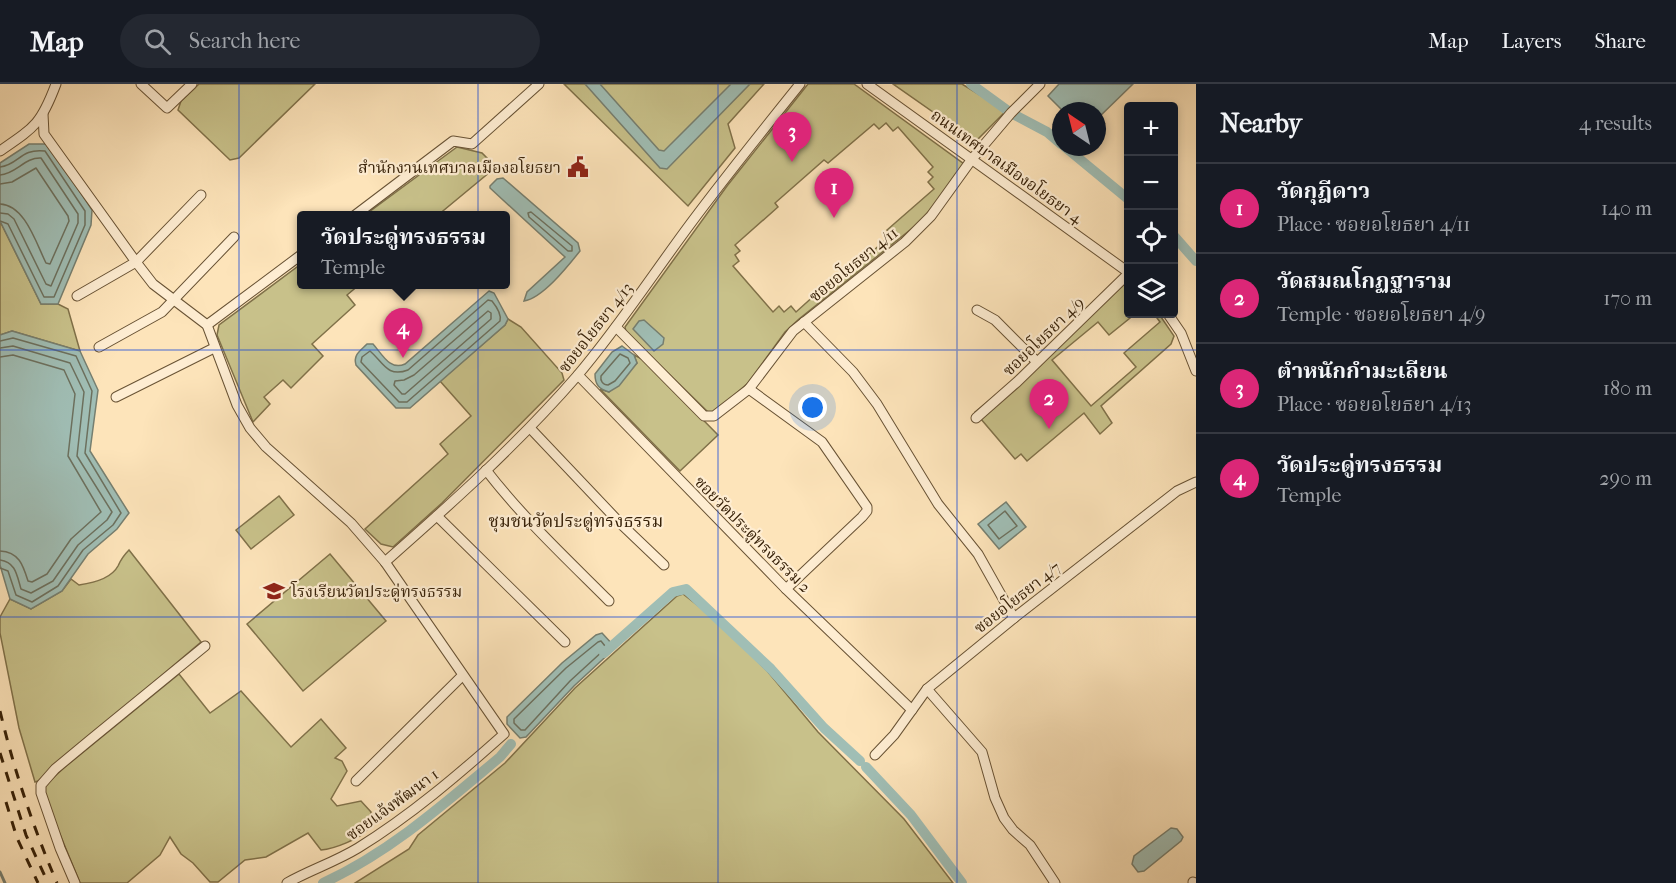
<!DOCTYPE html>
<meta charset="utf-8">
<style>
:root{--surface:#171b24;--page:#242831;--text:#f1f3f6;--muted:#9ea1a6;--line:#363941;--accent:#db2777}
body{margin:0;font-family:"IM FELL French Canon","Noto Serif Thai",serif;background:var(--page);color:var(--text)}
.controls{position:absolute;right:18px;top:18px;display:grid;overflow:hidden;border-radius:6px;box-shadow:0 3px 9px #0003}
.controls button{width:54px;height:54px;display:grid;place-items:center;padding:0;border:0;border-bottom:2px solid var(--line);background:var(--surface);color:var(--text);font:30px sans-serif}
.compass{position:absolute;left:1052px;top:18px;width:54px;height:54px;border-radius:50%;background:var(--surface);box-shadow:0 3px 9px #0003;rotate:325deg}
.you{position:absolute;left:813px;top:324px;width:21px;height:21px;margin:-15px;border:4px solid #fff;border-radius:50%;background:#1a73e8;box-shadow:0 0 0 9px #1a73e833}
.badge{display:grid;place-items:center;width:39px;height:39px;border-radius:50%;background:var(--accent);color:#fff;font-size:20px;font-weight:700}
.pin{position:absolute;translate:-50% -50px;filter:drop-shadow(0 2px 3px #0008)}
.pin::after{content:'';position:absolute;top:32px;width:21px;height:18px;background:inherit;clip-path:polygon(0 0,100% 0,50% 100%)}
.popup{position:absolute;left:297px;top:127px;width:213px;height:78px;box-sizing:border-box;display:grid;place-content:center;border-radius:6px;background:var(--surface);filter:drop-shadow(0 2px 4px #0005);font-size:20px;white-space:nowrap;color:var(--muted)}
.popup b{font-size:22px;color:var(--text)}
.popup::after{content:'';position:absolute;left:50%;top:100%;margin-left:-12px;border:12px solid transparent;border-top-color:var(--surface)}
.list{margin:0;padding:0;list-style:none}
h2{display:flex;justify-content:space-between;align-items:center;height:78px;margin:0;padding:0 24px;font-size:26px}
h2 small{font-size:20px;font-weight:400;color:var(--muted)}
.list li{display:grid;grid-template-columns:39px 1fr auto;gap:18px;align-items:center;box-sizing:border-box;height:90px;padding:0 24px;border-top:2px solid var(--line)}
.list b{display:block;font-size:22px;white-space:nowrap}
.list p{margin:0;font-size:20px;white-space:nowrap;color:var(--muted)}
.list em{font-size:20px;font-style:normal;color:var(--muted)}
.icon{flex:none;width:33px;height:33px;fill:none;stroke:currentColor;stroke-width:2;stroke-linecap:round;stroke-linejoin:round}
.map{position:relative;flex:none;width:1196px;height:799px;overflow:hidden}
header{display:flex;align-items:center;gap:36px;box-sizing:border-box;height:84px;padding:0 30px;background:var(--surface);border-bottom:2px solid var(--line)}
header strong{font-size:28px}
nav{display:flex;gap:33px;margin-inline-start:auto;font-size:21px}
.search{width:420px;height:54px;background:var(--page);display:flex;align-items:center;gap:15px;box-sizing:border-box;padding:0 21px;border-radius:33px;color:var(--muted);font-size:22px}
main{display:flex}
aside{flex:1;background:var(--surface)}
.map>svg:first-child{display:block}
</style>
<header>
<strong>Map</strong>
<div class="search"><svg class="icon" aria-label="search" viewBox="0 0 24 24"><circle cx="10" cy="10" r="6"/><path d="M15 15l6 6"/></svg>Search here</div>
<nav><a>Map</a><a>Layers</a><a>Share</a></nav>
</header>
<main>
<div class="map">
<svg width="1196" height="799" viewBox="0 0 1196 799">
<rect width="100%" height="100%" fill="#fde4ba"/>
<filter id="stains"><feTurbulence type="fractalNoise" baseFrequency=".00333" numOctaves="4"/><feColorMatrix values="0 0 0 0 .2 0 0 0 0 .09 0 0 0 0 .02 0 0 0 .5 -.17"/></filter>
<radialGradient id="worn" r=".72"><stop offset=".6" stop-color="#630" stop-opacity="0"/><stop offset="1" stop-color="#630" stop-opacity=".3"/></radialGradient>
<!-- green -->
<g fill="#c8c18a" stroke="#807149" stroke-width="1.5" fill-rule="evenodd">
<polygon points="199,0 315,0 239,74 230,76 178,26 181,17"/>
<polygon points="564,0 764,0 728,40 735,64 688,122"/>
<path d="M808 0H854L964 80V84L920 138 799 235 785 248 748 299 714 329H709L626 248 625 243 727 102ZM886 39 893 47 898 43 933 83 928 88 933 93 928 98 934 105 887 146 891 151 840 196 836 192 796 228 791 222 784 228 779 222 773 228 733 182 739 177 735 171 740 167 735 161 778 123 775 119 824 76 828 79 874 40 879 45Z"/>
<polygon points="893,0 962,0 1006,27 978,55 973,56"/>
<polygon points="457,63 482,69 496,83 438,131 365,131"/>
<polygon points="0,137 41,220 58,220 68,225 80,267 12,247 0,251"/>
<polygon points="301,180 301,200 359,201 347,211 355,221 312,260 323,272 291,304 283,296 264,313 270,320 253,338 217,251 219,241"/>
<polygon points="1126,196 1128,198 1128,230 1135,230 1109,251 1098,238 1052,276 1091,322 1136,283 1124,269 1160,238 1154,230 1159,230 1174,252 1171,260 1101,322 1112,339 1100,350 1084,329 1027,377 1021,370 1015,375 975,328 1081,241"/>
<polygon points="508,235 521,243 562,289 564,296 442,419 393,463 381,460 365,445 448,370 440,360 471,332 440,297 505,241"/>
<polygon points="634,271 644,276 718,351 680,387 600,305 609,308 637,279"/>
<polygon points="279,412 294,431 251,465 236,446"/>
<path d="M129 466 201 558 38 697 35 698 19 644 0 549V533L10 515 31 525 62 507 71 495 79 501C93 499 111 495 118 482 121 475 123 472 129 466Z"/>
<polygon points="330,470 386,537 303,607 247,540"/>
<polygon points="683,510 715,535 768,588 818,648 904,735 953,799 355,799 409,765 418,751 505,679 575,604 677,512"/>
<path d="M179 590 210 629 241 607 291 663 321 635 346 664 335 674 342 677 347 687 331 715 337 722 361 717 371 728C370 732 370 739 369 743 362 755 333 765 321 766L308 749 266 773 245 776 218 798H210L193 779 181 770 170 753 160 771 127 799H80L43 709 44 702 65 683Z"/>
</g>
<!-- water -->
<g fill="#a0beb5" stroke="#767f70" stroke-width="1.5">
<polygon points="585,0 600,0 659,66 664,67 731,0 750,0 667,85 660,84"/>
<polygon points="1059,0 1133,0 1097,35 1097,27 1063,27 1048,12"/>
<polygon points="29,60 49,60 92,126 91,141 58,220 41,220 0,137 0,79"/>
<path d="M503 94 578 159 580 167C568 182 543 214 524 217L527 208 565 173 490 104V102L497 95Z"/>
<path d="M489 207 494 209 508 235 505 241 410 324H396L356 281C353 271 360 267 367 260H373C382 270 390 287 405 280Z"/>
<polygon points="644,236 664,254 663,260 654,267 633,245 639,237"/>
<polygon points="12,247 80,267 98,306 90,367 129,429 117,445 88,470 62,507 31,525 10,515 0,481 0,251"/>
<path d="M622 262 634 271 637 279 619 302 609 308C599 305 595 301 595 290L612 268Z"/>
<polygon points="1006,418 1026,443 999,465 978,440"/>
<polygon points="602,549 614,562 614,565 574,602 526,653 520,654 507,640 507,633 562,579 596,551"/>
<polygon points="1171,744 1177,745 1183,753 1181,757 1144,787 1138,788 1132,780 1134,772"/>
</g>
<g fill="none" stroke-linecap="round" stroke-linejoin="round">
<!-- shore -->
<g stroke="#6c705e" stroke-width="1.5">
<path d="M0 83C19 81 20 64 45 67L85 127V141L54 213H44L8 140 0 137"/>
<path d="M0 91C16 90 25 73 41 74L78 130V139L51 202 46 200 14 135 8 130 0 129"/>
<path d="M0 100 12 98 36 84 68 132 69 137 50 180 46 179C36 159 25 121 0 120"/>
<polygon points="531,128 572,162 572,167 568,167 529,133 528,129"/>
<path d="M488 216 492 217C496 222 502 230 500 237L407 318H399L361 278 362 273 370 267C383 278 387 294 408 286Z"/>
<polygon points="488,227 491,229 491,235 405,310 402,310 394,301 395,297 404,296 414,291"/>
<polyline points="0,257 13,254 76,272 92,307 85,369 121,429 113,441 83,466 58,502 32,518 16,511 8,487 0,484"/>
<path d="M0 264 13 262 70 279 84 308 77 372 112 428 107 436 78 461 53 497 31 509 21 505C17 492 16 478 0 476"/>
<path d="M620 270 628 274 630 279 615 297 608 301C603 301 600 297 601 292Z"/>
<path d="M0 273 13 271 64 286 75 310 68 372 101 428 71 455 47 490 32 498 28 497C23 481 19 468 0 467"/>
<polygon points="1005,427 1017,442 999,455 988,441"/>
<polygon points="601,557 605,562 605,565 570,597 525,646 521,646 514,639 514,635 566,584 598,558"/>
</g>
<!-- stream -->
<polyline stroke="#767f70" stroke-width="3" points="0,788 5,799"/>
<!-- canal -->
<g stroke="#a0beb5" stroke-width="10">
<polyline points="971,0 1011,29 1047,48 1061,60"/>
<polyline points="1065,63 1128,115"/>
<polyline points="1174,152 1196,177"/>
<polyline points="604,569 673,508 686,505 771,585 824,644 860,677"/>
<polyline points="866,683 911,731 962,799"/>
<path d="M323 799C390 768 444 720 500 673L511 660"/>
</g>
<defs>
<g id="minor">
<polyline points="141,0 167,24 192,0"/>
<polyline points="867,0 1128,188"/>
<polyline points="43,30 44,50 136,178 77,212"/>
<path d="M0 67C35 43 41 40 56 0"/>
<path d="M201 111 136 178 153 200 207 241 237 321 250 344 266 363 351 439 385 478 504 650C458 691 410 732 358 764 335 778 310 786 287 799"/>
<polyline points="354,132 453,57 472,60 539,0"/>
<polyline points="977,226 995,236 1037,278"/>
<polyline points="1168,230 1181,249 1196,287"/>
<polyline points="804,238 853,288 877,320 938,420 978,470 1014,534"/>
<polyline points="207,241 301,171"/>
<polyline points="616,243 704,332 714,332 749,305 793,247 905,158 931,132 972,75 1011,29 1040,0"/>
<polyline points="99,263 162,228 234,153"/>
<polyline points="578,291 786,505 912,626"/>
<polyline points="749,305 822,358 867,423 867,427 862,433 786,505"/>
<polyline points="116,313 214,264"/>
<polyline points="976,334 1017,298 1128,190"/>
<polyline points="530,344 620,439 664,481"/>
<path d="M486 386C523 434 567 475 609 517"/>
<polyline points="437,432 565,558"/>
<path d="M385 478C452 419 518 360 577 292 618 244 653 190 691 139 726 92 763 46 800 0"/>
<polyline points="927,605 982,668 995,714 1004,734 1013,746 1030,761 1055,799"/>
<polyline points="875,671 894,651 927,605 1014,534 1177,407 1196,398"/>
<polyline points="356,697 462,592"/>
<polyline points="1193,798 1195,799"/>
<polyline points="75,799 60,764 41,709 41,701 55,685 90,656 205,562"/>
</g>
</defs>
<!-- minor casing -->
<use href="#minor" stroke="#685234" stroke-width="11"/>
<!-- minor -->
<use href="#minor" stroke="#feedd2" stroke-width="9"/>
<!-- rail -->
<g stroke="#372108" stroke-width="3" stroke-dasharray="10 10" stroke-linecap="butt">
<path d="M0 627C14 686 33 743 57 799"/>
<polyline points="0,669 26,751 48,799"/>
<polyline points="6,718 17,754 38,799"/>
</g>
</g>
<!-- grid -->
<path fill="none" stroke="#1d4ed8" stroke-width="1.5" stroke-opacity="0.55" d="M239 0V799M478 0V799M718 0V799M957 0V799M0 266H1196M0 533H1196"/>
<!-- icons -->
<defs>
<symbol id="civic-bare" viewBox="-9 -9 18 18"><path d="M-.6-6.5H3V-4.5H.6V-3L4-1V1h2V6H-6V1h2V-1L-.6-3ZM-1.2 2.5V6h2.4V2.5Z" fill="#8f2418" stroke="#feedd2" stroke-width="2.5" paint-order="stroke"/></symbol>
<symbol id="school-bare" viewBox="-9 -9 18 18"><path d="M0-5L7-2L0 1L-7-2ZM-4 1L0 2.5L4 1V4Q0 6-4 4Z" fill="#8f2418" stroke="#feedd2" stroke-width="2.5" paint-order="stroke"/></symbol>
</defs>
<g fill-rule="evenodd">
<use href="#civic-bare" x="563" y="68" width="30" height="30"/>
<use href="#school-bare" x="259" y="492" width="30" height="30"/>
</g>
<g text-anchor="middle" stroke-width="4.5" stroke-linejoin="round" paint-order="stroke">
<!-- street labels -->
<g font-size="16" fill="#372108" stroke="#feedd2">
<text transform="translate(1007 82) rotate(36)" y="6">ถนนเทศบาลเมืองอโยธยา 4</text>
<text transform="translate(853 180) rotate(-39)" y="6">ซอยอโยธยา 4/11</text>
<text transform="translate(595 243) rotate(-52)" y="6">ซอยอโยธยา 4/13</text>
<text transform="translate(1043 252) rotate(-44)" y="6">ซอยอโยธยา 4/9</text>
<text transform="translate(753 450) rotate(45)" y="6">ซอยวัดประดู่ทรงธรรม 2</text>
<text transform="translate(1017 513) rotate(-38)" y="6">ซอยอโยธยา 4/7</text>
<text transform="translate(392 720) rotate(-36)" y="6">ซอยแจ้งพัฒนา 1</text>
</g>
<!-- poi labels -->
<g font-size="16" fill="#372108" stroke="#feedd2" text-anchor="end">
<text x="561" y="89">สำนักงานเทศบาลเมืองอโยธยา</text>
<text x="291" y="513" text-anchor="start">โรงเรียนวัดประดู่ทรงธรรม</text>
</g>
<!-- neighbourhood labels -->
<g font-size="18" fill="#372108" stroke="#feedd2">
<text x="576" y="443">ชุมชนวัดประดู่ทรงธรรม</text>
</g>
</g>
<rect width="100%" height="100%" filter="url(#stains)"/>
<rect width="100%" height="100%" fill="url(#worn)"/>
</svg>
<div class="controls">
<button>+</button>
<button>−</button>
<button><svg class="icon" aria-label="locate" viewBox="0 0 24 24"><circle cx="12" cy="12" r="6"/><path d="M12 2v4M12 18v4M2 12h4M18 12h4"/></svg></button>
<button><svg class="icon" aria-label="layers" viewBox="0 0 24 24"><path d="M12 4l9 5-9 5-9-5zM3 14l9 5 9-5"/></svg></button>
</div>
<svg class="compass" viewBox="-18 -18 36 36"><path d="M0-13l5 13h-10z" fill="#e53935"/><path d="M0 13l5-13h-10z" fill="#9ea1a6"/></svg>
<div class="you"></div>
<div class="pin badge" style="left:834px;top:134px">1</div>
<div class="pin badge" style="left:1049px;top:345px">2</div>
<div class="pin badge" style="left:792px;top:78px">3</div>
<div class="pin badge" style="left:403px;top:274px">4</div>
<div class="popup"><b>วัดประดู่ทรงธรรม</b>Temple</div>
</div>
<aside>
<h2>Nearby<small>4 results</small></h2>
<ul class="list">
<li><span class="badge">1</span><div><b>วัดกุฎีดาว</b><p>Place · ซอยอโยธยา 4/11</p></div><em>140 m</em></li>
<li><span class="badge">2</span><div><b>วัดสมณโกฏฐาราม</b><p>Temple · ซอยอโยธยา 4/9</p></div><em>170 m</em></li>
<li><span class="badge">3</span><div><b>ตำหนักกำมะเลียน</b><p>Place · ซอยอโยธยา 4/13</p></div><em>180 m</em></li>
<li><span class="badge">4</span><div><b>วัดประดู่ทรงธรรม</b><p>Temple</p></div><em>290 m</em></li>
</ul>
</aside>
</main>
